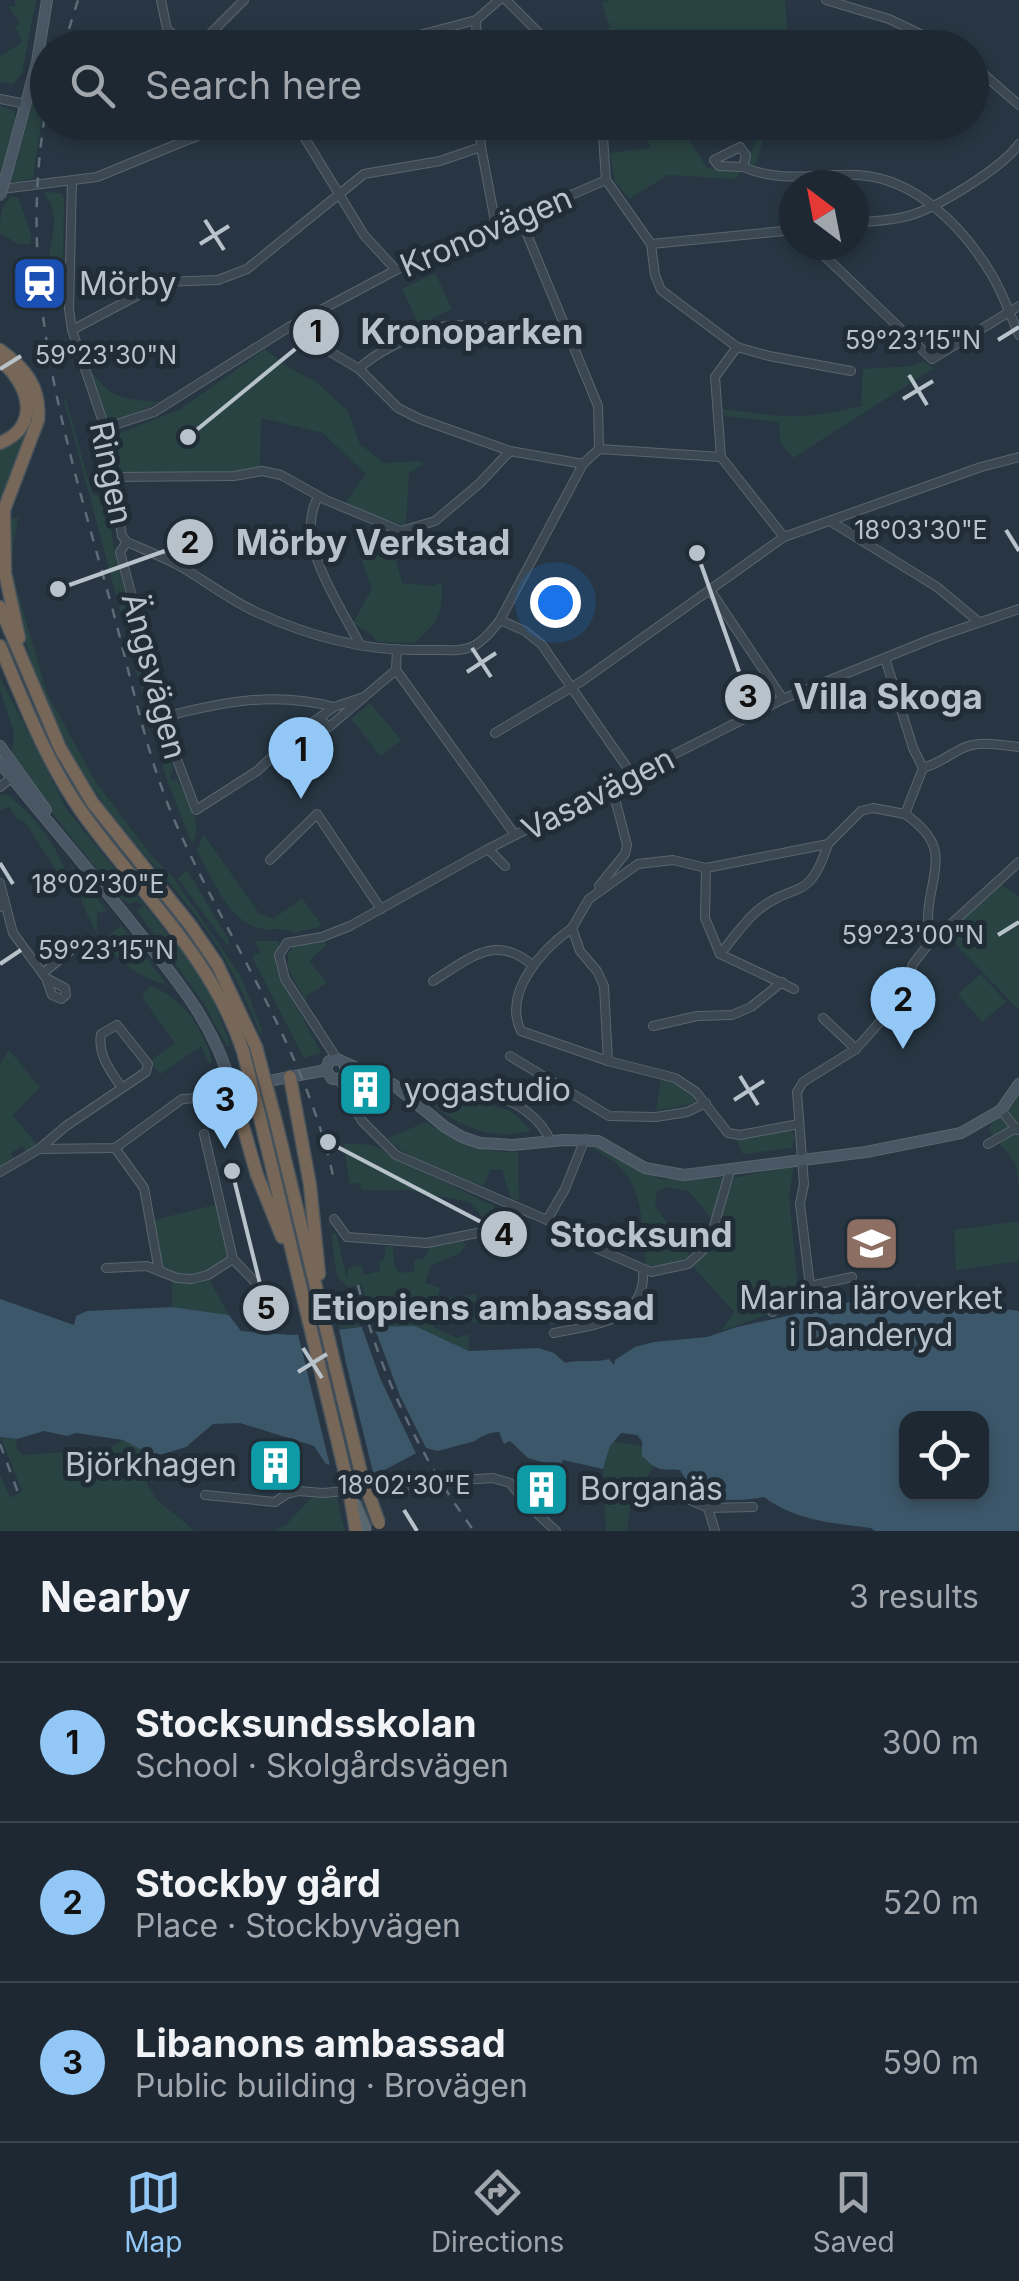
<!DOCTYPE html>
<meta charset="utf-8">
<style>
:root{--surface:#1d2832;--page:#25303a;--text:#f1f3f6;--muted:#a0a6ac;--line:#3b444d;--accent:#93c8f6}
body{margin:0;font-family:Inter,sans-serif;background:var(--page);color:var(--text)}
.controls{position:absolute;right:30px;bottom:30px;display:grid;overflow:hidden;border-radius:20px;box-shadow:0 5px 15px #0003}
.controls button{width:90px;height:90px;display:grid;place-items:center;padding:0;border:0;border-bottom:2px solid var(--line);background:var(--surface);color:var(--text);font:50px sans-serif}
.compass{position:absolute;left:779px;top:170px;width:90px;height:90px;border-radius:50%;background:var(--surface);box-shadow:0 5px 15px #0003;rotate:328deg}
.you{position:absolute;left:555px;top:602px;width:35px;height:35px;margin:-25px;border:8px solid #fff;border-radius:50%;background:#1a73e8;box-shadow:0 0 0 15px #1a73e833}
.badge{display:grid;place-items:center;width:65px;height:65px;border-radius:50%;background:var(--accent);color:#111;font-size:32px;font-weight:700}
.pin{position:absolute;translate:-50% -82px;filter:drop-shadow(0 2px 5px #0008)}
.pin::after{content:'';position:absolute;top:52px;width:35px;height:30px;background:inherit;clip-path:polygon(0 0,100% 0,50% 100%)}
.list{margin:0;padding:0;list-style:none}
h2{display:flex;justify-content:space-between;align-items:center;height:130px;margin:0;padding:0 40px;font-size:42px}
h2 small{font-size:32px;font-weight:400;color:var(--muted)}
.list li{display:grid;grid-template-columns:65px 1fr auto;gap:30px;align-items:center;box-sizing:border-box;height:160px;padding:0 40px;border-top:2px solid var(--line)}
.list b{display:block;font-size:38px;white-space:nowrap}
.list p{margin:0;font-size:32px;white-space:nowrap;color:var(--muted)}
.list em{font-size:32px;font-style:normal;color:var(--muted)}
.icon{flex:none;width:55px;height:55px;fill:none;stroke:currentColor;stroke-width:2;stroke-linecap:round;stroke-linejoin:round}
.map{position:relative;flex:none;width:1019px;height:1531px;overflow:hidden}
.search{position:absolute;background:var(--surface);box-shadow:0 5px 15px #0003;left:30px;right:30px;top:30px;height:110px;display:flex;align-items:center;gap:25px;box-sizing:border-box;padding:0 35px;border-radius:55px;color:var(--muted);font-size:38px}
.sheet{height:610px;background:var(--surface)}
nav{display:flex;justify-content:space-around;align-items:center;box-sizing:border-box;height:140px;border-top:2px solid var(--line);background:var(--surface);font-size:28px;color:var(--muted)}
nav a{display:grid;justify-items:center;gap:5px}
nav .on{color:var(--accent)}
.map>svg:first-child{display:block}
</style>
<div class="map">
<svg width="1019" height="1531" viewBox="0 0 1019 1531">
<rect width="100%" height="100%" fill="#273642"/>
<!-- green -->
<g fill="#294342">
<polygon points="14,0 36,0 22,73 13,84 0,82 0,56 23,42 15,28 20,23 8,6 16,6"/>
<polygon points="610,0 785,0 788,37 821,47 570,47 610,28 602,3"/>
<polygon points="47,50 47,81 33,179 11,182"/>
<polygon points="0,106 13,110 16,117 0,179"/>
<polygon points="644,123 684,123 691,143 707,168 741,170 736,179 668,175 629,199 615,182 610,153 650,148"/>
<path d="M759 123H907C854 135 819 136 766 130L754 168 748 164C749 149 762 138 759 123Z"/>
<path d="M44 192 61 193 64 199 63 267H48C48 247 58 226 52 207 50 201 46 197 44 192Z"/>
<path d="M11 197H18L31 234V244H18L0 233C0 220 0 205 11 197Z"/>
<polygon points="435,273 452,309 419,325 402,289"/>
<polygon points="265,349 290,368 315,381 348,411 360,444 384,463 417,461 424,464 409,473 406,526 343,506 366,474 323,433 261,418 260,470 231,474 117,472 114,440 117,434 179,410"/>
<path d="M923 361 934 368 793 458 780 441 779 422 724 416 723 409C781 417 803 421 861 406L863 369 913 366Z"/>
<path d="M87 366C110 399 121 399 160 402L122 419 108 420Z"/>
<path d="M66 399 92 494 98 495 101 503H106L116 558 173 769 170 775 172 781 177 779C186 799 205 824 192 844L166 777 153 733 64 400Z"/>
<polygon points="33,410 31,425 0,504 0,449 19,437"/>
<path d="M8 518H18L11 560 14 580 47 693 94 779 151 855 172 876 240 975 262 1030 261 1036C246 997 229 962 205 928 172 882 131 843 99 797 42 716 9 617 8 518Z"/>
<path d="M371 525 401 535 396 560 402 583 432 586 441 583C445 612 436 625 414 643L376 642 373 635 353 623 372 589 359 552Z"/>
<polygon points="0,677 67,810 196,969 213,1000 231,1046 227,1046 203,1002 137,911 143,906 136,901 129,904 117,895 42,800 12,754 14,732 0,690"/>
<polygon points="370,703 401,740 381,756 351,719"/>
<path d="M7 794C49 830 60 852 77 903L25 822 17 819 9 806 0 811V795Z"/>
<path d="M203 834 259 913 273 919 302 898 322 926 294 933C283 926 275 931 263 929 228 923 213 878 197 851Z"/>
<polygon points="69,862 107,911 97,913 97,934 86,912"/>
<polygon points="187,870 230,942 227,945 178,879"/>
<polygon points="998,882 1019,896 1019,1010 946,934"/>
<path d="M121 925 165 982 163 984C136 975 121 963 102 941Z"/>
<polygon points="254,941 279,941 276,967 321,1053 304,1058 252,957 261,952"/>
<polygon points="325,942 326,945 309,961 327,983 306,996 307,1004 288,968 288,953 294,947"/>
<polygon points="981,974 1006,1002 982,1022 958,994"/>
<path d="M150 986C182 996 204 1029 212 1062L209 1063 201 1046 160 1074 150 1061 175 1043 142 997Z"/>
<polygon points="9,1050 40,1087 13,1115 37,1145 26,1152 22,1146 11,1153 14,1159 0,1167 0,1064"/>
<polygon points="661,1078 682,1086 697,1098 695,1103 656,1111"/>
<polygon points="1019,1094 1019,1190 1016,1165 988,1128"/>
<path d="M470 1099 511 1111 532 1131C495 1140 461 1129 433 1105L435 1102Z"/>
<path d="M426 1122C457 1142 481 1153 518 1152L519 1200 511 1199 502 1170 491 1169 483 1186C453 1174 410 1163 388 1138Z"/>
<polygon points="789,1130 795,1136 792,1148 743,1154 736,1139"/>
<path d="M343 1144C360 1144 376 1142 388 1155L494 1206 497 1215 491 1226 469 1202 408 1190H362L358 1183 350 1184Z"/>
<path d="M595 1146 630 1166 660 1179 726 1178 711 1218 689 1191 666 1187 657 1192 655 1206 691 1257 665 1267 646 1265C643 1234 644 1190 619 1166 612 1159 600 1154 593 1148Z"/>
<polygon points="794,1165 789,1195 798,1288 769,1314 721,1331 734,1312 692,1265 716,1232 734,1178"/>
<path d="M218 1204 230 1255C214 1277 189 1278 165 1271L160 1263 154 1220Z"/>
<polygon points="1019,1221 1019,1261 956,1270 954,1230"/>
<polygon points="336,1233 347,1279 348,1268 361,1265 364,1275 380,1271 379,1261 384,1260 386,1246 393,1246 394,1265 400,1273 415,1271 414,1260 424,1258 430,1247 463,1241 466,1245 460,1253 431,1265 425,1283 440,1288 437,1299 477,1294 476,1301 467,1305 470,1312 559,1309 577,1302 594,1309 593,1312 568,1317 564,1324 484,1326 442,1310 433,1327 457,1338 469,1334 469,1351 415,1326 373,1326 362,1285 348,1287 337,1277 331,1234"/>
<polygon points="208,1278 229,1315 172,1307 172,1280"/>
<polygon points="333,1295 354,1299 361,1327 339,1329"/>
<polygon points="1,1438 17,1439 16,1449 23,1455 109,1449 123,1440 141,1447 148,1486 157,1500 195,1531 0,1531 0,1474 10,1498 22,1491"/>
<polygon points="612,1441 642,1446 642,1456 654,1467 631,1500 627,1531 606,1531 603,1469"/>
<polygon points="336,1495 345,1531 273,1531 286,1525 312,1497"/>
</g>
<!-- water -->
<path fill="#3d576a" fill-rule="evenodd" d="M0 1299 74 1325 76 1316 87 1311 172 1307 229 1315 241 1331 293 1335 361 1327 415 1326 469 1351 539 1348 554 1353 565 1363C580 1359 595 1363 609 1359L614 1365 615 1360 635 1347 654 1342 707 1337 737 1327 850 1302 852 1310H953L961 1309 966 1304 1019 1311V1531H875L871 1528C833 1523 796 1521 764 1497 732 1503 697 1503 680 1470 658 1469 659 1472 642 1456V1441L637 1435 621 1433 610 1446 603 1469 563 1460 560 1467 528 1458 510 1441 504 1444 499 1432C490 1432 481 1436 475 1441L438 1451 426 1448 375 1475 326 1464 314 1446 240 1423 213 1424 186 1447 163 1454 151 1455 123 1440 76 1433 67 1436 44 1431 17 1439 0 1437ZM906 1418H982V1494H906Z"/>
<!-- pier -->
<g fill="#273642">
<polygon points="372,1321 400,1396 429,1454 418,1458 380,1378 360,1322"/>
<polygon points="338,1324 346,1363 375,1480 331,1470 297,1330"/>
</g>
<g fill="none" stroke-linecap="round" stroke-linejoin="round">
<!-- street-tunnel -->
<polyline stroke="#3d4b57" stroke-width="8" stroke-dasharray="8 4" stroke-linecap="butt" points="201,1098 223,1090"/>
<defs>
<g id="street">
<polyline points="161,0 167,29 190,48"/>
<polyline points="506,0 554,48"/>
<polyline points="826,0 889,19 950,48"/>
<polyline points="476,20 477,48"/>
<polyline points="196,48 244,0"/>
<polyline points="370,48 476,20 499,0"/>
<polyline points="972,64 1019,105"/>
<polyline points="0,99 26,104"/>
<polyline points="188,122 194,138"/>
<polyline points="295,122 364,235 396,270"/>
<polyline points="480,122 481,147"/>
<polyline points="602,122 606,180"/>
<path d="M743 167 719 166 714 160 740 147 746 155 743 167C784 184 816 173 858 175 915 178 962 226 990 272 1002 291 1010 314 1019 335"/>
<polyline points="606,180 651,244 794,230"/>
<polyline points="2,189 97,177 231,122"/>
<path d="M854 223C872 221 891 221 908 216 937 208 1002 168 1019 144"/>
<path d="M496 226 481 147 440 161 364 174 247 269 218 280 163 282 72 330 105 428 122 536 127 542C143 549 160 556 176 564 203 579 228 599 256 612 306 635 364 651 420 650 463 649 472 658 500 620L583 464 599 449 598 406 519 215"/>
<polyline points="651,244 655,275 661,290 737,347 769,356 851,371"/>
<polyline points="813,245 932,359 1019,306"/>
<polyline points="289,327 359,369 398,408 420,419 510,451 583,464"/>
<polyline points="72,330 69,309 72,181"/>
<path d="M359 369C376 351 432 324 457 325 496 326 523 339 565 328"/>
<polyline points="105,428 154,412 289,327 396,270 606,180"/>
<polyline points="599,449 721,457 784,537"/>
<polyline points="721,457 715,377 737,347"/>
<polyline points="111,477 234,476 262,471 281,475 326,500 401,531 435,521 480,483 510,451"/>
<path d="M318 497C293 542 340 604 360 645"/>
<polyline points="830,521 937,587 979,622"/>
<polyline points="127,542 120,552 173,749 196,810 257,771 303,728 319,718"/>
<polyline points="710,590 783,699"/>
<polyline points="500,620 525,631 542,645 633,776"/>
<polyline points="397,649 396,670 515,835"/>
<path d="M885 658 913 748 923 768 905 814C943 841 938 857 930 898 927 914 928 930 927 946"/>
<polyline points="364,697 329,727 319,718 334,707 364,697 396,670"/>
<path d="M164 717C221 702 275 691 334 707"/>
<polyline points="495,733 582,681 784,537 981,467 1019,457"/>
<path d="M923 768C938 764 947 756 961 749 978 740 1000 745 1019 747"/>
<polyline points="0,787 16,774"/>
<polyline points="488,849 505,866"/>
<polyline points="270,860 317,814 381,909"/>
<polyline points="706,868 705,918 720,954 794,989"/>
<polyline points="0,883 4,899 0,907"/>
<polyline points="599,886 625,854 627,845 612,787"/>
<polyline points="4,899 13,933 46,978 52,995 61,999 66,995 65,988 46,978"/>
<path d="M572 928C543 949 502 992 521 1031L608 1061 675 1078 696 1092 728 1133 740 1135 799 1124"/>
<path d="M720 954C732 940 743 923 757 911 796 879 808 905 828 844"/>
<polyline points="43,973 70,951"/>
<path d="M433 981C467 960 495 933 531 964"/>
<polyline points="823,1018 856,1049"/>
<polyline points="653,1026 697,1016 732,1015 751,1007 782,982"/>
<polyline points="510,1056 609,1116 656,1117 687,1112 706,1103"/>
<polyline points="337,1059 285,979 279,955 287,943 322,937 350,926 488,849 783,699 934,638 1019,609"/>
<polyline points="608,1061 604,986 597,971 580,951 572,928 589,899 638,864 673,860 706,868 828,844 861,811 873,808 905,814"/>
<polyline points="339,1079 362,1121 396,1155 547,1220 600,1250 651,1272 688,1264 702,1251 712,1233 730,1171"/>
<path d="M419 1105C456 1072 533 1097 551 1142"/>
<polyline points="1001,1110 1017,1130"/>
<polyline points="204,1134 233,1259 256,1283"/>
<polyline points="988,1144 1016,1128"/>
<polyline points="115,1148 144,1188 159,1271"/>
<path d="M39 1149 66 1126 146 1072 148 1064 117 1025 101 1034C97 1054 111 1072 122 1088"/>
<polyline points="0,1172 39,1149 115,1148 182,1099 201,1098"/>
<polyline points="334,1219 347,1237 427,1243 502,1228 509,1222 513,1208"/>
<polyline points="547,1220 565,1189 585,1139"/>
<polyline points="106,1268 147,1266 177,1278 192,1279 208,1275 233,1259"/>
<polyline points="810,1286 800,1204 804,1184 797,1092 803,1082 856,1049 901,998 913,964 927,946 1019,862"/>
<polyline points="772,1312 810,1286 852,1277"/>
<path d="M554 1333C594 1325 647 1321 643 1270"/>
<polyline points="445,1481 493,1478 510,1483 528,1505 556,1531"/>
<polyline points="674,1493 708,1508 753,1507"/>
<polyline points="205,1495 275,1502 287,1494 299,1491 323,1493 433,1483"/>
<polyline points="708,1508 715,1531"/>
</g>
<g id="secondary">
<polyline points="8,169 37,62 47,0"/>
<polyline points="0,746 46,810"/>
<path d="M0 763C45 819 92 873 137 930 177 980 215 1025 232 1088L326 1070"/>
<polyline points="326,1070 329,1061 337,1059 394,1085 445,1127 462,1137 480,1143 513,1145 564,1140 598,1141 645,1168 684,1175 866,1152 961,1133 1001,1110 1019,1084"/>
<polyline points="326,1070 332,1079 339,1079 345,1074 345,1064"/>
</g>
<g id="highway">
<path d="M0 350C25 368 41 387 38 420L4 510 5 573 19 638"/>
<path d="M0 360C29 383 42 426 0 443"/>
<polyline points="0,607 60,748 92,802 191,926 217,964 256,1047"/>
<path d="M0 646C24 703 45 759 81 811 138 891 211 955 243 1051"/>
<polyline points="290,1077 310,1185 319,1274"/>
<polyline points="232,1088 257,1175 282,1237"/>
<polyline points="275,1118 361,1473"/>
<polyline points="261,1122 349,1489"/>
</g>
</defs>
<!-- street casing -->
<use href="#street" stroke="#59656f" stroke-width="10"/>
<!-- secondary casing -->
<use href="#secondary" stroke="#59656f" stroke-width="12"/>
<!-- highway casing -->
<use href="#highway" stroke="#46525c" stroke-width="15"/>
<!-- street -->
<use href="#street" stroke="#3b4851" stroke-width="8"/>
<!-- secondary -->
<use href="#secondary" stroke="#495764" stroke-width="10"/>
<!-- highway -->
<use href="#highway" stroke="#776758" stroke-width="12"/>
<!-- rail -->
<g stroke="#5d6c78" stroke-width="2.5" stroke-dasharray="10 10" stroke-linecap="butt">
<polyline points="63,48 78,0"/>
<path d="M48 98C13 281 65 437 113 611 133 685 148 765 181 835 234 951 307 1053 334 1180"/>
<path d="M358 1285C380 1375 420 1457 474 1531"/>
<polyline points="0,1444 19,1495"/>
</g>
<defs>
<polyline id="secondary-bridge" points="0,196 8,169"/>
<polyline id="primary-bridge" points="355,1503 366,1529"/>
<g id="highway-bridge">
<polyline points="256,1047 275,1118"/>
<polyline points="243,1051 261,1122"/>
<polyline points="361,1473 379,1523"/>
<polyline points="349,1489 356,1531"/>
</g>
</defs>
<!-- secondary-bridge casing -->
<use href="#secondary-bridge" stroke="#59656f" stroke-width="12" stroke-linecap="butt"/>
<!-- primary-bridge casing -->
<use href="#primary-bridge" stroke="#45515b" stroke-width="14" stroke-linecap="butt"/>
<!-- highway-bridge casing -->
<use href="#highway-bridge" stroke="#46525c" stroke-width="15" stroke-linecap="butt"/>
<!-- secondary-bridge -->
<use href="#secondary-bridge" stroke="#495764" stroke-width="10"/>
<!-- primary-bridge -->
<use href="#primary-bridge" stroke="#596771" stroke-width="11"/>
<!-- highway-bridge -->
<use href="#highway-bridge" stroke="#776758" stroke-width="12"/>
</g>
<!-- ticks -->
<path fill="none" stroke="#b8c2cb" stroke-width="4" d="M205 220 224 250M200 244 229 226M998 340 1019 327M0 369 21 356M909 375 927 405M903 399 933 381M1006 530 1019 551M472 648 491 677M467 672 496 653M0 863 13 884M998 935 1019 922M0 964 21 950M740 1076 758 1105M734 1100 764 1081M303 1348 322 1378M298 1372 327 1354M404 1510 417 1531"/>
<!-- icons -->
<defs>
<symbol id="station-square" viewBox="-11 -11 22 22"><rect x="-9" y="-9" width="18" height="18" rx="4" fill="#1a4fb4" stroke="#202d37"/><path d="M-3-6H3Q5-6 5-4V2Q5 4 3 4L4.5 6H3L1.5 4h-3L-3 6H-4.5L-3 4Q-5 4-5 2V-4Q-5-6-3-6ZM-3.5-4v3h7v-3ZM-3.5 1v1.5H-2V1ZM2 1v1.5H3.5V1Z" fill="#fff"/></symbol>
<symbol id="building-square" viewBox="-11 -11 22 22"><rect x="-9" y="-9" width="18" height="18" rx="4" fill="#0f9aa8" stroke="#202d37"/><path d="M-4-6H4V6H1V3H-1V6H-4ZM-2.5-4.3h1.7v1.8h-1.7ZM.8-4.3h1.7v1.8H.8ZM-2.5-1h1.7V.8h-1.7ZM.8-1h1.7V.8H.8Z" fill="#fff"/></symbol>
<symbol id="school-square" viewBox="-11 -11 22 22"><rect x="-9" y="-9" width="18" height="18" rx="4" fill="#8d6e63" stroke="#202d37"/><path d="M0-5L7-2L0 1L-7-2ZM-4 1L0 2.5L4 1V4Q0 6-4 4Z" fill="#fff"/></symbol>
</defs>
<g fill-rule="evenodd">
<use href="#station-square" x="8" y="252" width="63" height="63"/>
<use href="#building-square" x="334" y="1058" width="63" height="63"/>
<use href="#school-square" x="840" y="1212" width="63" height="63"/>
<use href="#building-square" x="244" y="1434" width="63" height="63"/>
<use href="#building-square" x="510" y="1458" width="63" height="63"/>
</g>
<g text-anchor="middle" stroke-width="10" stroke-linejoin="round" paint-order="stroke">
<!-- street labels -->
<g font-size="32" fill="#b8c2cb" stroke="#202d37">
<text transform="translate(486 232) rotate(-23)" y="11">Kronovägen</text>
<text transform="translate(111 473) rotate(78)" y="11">Ringen</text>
<text transform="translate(154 676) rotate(75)" y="11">Ängsvägen</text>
<text transform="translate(598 794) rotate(-27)" y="11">Vasavägen</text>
</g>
<!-- poi labels -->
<g font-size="32" fill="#b8c2cb" stroke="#202d37" text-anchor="start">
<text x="79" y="295">Mörby</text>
<text x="404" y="1101">yogastudio</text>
<text x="871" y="1309" text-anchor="middle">Marina läroverket<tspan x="871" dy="37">i Danderyd</tspan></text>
<text x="237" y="1476" text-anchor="end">Björkhagen</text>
<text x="580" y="1500">Borganäs</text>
</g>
</g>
<g font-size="25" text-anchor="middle" fill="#b8c2cb" stroke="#202d37" stroke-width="10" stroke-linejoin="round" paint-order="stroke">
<text x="913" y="349">59°23'15"N</text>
<text x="106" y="364">59°23'30"N</text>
<text x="921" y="539">18°03'30"E</text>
<text x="98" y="893">18°02'30"E</text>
<text x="913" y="944">59°23'00"N</text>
<text x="106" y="959">59°23'15"N</text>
<text x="404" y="1494">18°02'30"E</text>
</g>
<!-- callouts -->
<path fill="none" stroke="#b8c2cb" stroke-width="4" d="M188 437L316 332M58 589L190 542M697 553L748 697M328 1142L504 1234M232 1171L266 1308"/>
<g fill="#b8c2cb" stroke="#202d37" stroke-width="4">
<circle cx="188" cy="437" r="10"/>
<circle cx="58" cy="589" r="10"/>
<circle cx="697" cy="553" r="10"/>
<circle cx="328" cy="1142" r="10"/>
<circle cx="232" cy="1171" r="10"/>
<circle cx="316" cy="332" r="25"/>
<circle cx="190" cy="542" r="25"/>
<circle cx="748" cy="697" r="25"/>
<circle cx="504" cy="1234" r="25"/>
<circle cx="266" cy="1308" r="25"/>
</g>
<g font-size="30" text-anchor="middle" font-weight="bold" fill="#111">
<text x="316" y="342">1</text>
<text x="190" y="553">2</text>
<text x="748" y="707">3</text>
<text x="504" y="1245">4</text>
<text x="266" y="1319">5</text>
</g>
<g font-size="35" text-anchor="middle" font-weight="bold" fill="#b8c2cb" stroke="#202d37" stroke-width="10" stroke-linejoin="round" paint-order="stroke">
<text x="472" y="344">Kronoparken</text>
<text x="373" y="555">Mörby Verkstad</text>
<text x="888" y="709">Villa Skoga</text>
<text x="641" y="1247">Stocksund</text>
<text x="483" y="1320">Etiopiens ambassad</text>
</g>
</svg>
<div class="controls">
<button><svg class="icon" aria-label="locate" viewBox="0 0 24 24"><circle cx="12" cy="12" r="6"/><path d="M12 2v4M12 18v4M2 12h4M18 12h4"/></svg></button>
</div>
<svg class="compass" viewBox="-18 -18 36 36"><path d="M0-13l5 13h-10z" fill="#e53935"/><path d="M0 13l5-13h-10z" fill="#a0a6ac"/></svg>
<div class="you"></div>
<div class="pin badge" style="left:301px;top:799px">1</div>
<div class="pin badge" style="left:903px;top:1049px">2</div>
<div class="pin badge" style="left:225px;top:1149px">3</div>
<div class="search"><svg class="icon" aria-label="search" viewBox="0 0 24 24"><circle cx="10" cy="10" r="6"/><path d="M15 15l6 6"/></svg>Search here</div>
</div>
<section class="sheet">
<h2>Nearby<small>3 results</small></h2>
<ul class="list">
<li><span class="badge">1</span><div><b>Stocksundsskolan</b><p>School · Skolgårdsvägen</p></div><em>300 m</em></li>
<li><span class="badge">2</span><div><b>Stockby gård</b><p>Place · Stockbyvägen</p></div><em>520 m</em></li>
<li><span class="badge">3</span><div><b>Libanons ambassad</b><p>Public building · Brovägen</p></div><em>590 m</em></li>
</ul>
</section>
<nav>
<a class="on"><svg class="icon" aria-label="map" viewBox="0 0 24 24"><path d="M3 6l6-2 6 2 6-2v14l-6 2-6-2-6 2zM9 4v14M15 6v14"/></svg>Map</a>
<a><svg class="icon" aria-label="directions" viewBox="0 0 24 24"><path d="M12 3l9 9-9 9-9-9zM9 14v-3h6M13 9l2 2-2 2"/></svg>Directions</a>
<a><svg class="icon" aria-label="saved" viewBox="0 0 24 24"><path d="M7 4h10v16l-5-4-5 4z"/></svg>Saved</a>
</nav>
